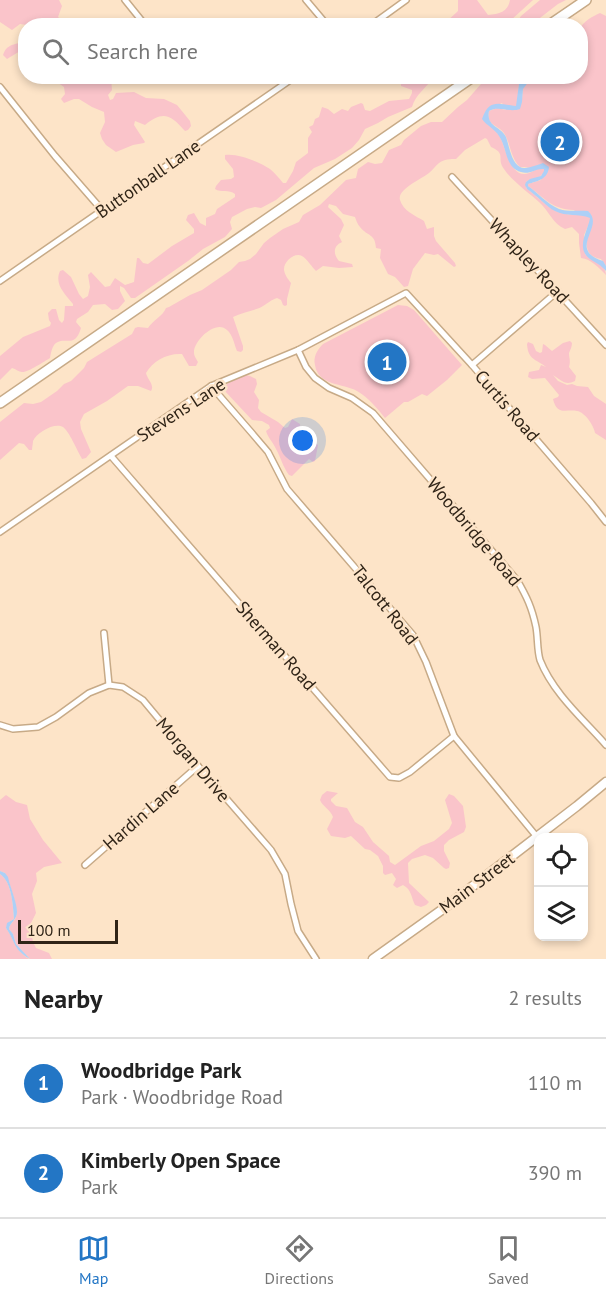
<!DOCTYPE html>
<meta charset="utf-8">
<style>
:root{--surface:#fff;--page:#f2f2f2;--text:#222;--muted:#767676;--line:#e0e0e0;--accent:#2376c5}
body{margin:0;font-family:"PT Sans",sans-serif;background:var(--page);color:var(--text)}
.controls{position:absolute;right:18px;bottom:18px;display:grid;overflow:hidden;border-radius:12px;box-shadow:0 3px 9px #0003}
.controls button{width:54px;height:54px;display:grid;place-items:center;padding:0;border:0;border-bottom:2px solid var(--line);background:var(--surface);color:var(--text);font:30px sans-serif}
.scale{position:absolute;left:18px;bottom:15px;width:100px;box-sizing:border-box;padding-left:6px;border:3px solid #302417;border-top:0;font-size:16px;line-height:21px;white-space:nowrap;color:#302417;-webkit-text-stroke:4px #fde4c8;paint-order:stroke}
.you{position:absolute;left:303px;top:441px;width:21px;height:21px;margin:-15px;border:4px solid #fff;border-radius:50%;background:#1a73e8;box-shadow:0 0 0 9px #1a73e833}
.badge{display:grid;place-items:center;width:39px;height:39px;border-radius:50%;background:var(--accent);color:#fff;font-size:20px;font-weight:700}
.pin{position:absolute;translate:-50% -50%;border:3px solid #fff;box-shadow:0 2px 6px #0006}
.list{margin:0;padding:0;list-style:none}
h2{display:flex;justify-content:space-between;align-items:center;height:78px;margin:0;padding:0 24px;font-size:26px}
h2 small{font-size:20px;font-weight:400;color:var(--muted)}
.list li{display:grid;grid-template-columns:39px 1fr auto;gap:18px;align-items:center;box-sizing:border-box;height:90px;padding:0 24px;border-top:2px solid var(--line)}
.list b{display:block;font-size:22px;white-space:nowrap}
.list p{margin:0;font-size:20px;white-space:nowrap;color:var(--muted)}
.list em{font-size:20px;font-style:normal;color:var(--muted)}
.icon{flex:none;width:33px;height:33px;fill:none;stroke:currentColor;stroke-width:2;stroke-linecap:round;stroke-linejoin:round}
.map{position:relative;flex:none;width:606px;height:959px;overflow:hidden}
.search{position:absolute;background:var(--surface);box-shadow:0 3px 9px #0003;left:18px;right:18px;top:18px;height:66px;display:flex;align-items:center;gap:15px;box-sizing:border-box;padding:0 21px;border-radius:24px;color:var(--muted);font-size:22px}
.sheet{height:258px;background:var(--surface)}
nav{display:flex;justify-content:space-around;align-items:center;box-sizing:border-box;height:84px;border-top:2px solid var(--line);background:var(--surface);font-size:16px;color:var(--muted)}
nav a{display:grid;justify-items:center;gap:3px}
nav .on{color:var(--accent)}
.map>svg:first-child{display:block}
</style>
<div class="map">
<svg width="606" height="959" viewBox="0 0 606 959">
<rect width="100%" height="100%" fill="#fde4c8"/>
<!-- green -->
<g fill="#fac4ca" fill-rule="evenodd">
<polygon points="0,0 59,0 62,6 58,17 67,25 72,21 85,21 87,24 87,26 34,26 20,24 12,30 0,22"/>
<path d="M458 0H477L488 15C499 14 508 12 510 0H533L510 21 499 25 429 26 431 21 434 19 443 24 445 23 458 11Z"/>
<polygon points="540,0 566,0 558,4 536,21 524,25 501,26 517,22 521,16"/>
<path d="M600 13 606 16V266L601 259C582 256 587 241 588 226L584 235 585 254C593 259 606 265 606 275 599 268 591 259 581 258L579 243V234L572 227 565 229C553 224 549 211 539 202 529 193 511 180 504 169 496 158 507 154 491 147L487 139 485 138 465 150 456 159C451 159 444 159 439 163 435 166 433 170 429 173 422 179 397 189 400 200 403 211 416 216 424 221L427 229 434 227V236L436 241 455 263 456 266 454 267 438 254 434 255 425 253 413 269 408 286 404 287 395 277 388 274 380 258 381 249 376 248C375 233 368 237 360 227 358 225 356 220 355 217L343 214 336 206 329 204 328 207 341 219 344 225 339 236 342 242C333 246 333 254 339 261L352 264 353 267 339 268 323 266 316 271C312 267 307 259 302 256 295 252 284 261 284 269 284 274 288 279 291 283L287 299V305L285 306 283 305 281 300 277 298C271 300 268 303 263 306 255 311 242 312 233 317L243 346V350L241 352 237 351C234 344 233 335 227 330 216 319 193 341 194 353 194 356 197 360 198 362L196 366H189L182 354C167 353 153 361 146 373 147 379 155 385 151 391L138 386H128L107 401 84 414 80 422 81 429 91 452 86 458 82 459 81 457C77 450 69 431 63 427 55 422 37 432 33 441 33 443 32 448 32 450H29L24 444 19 443 0 460V422L24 403 33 404 41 402 57 391 64 384 71 381 84 368 87 362 132 334 135 328 138 327 148 328C153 320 163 316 166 308L169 307 190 295 202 290 231 270 239 262 245 261 250 259 256 254 264 243 270 238 283 229 299 222 303 215 320 205 346 180 356 178 358 169 368 162 375 164 382 163 389 150 401 145 404 140 421 126 431 122H442L458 107 467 100 481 84 492 77H525L519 84 518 102 522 99 523 87 532 77 580 76V28C584 21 593 16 600 13ZM502 103 506 110 497 108 489 111C486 126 497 124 504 133 511 144 510 157 520 167H526L535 170C511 186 507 150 500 137 495 129 489 121 485 113L488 110ZM542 174 541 180 528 184V186C545 198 551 209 574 210L578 215C552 215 545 202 526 188V182C531 178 539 180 542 174Z"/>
<path d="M21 32H25V48L7 59 3 55C6 46 11 45 19 43L21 40Z"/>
<path d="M41 77H109L111 78 112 90 108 95 110 100 113 99 116 93 134 92 146 98 164 99 177 105 190 121 191 126 188 130 185 131C171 115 163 110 145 125L135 121 134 125 145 142 144 143 133 145 116 152 106 145 102 139 100 133 105 122 104 112 92 107 79 99H74L64 103 61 99 65 94 64 87C56 80 48 83 41 77Z"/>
<path d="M409 77H434C428 86 415 95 412 107L388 117 378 123 365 129 359 140 352 148 335 159 314 168 276 200 261 208 255 207 247 209 232 217 230 222 232 229 225 237 203 249 188 261 135 298H131L124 288 120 286V291L125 301 118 309 112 310 105 304 93 305 88 312 77 319 76 322 81 328C75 349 65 336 56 343 52 346 51 353 50 358 45 361 27 373 22 372 19 372 16 369 12 368L0 380V356L23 337 50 326 51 323 49 320 48 313 52 309H56L59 320 62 323 64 320 65 306H73V304C65 294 54 284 60 271L63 270 71 277 79 294 83 299 88 296 90 287 88 275 91 272 105 287 110 286 115 278 125 285 134 282 137 258H139L143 263 148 264 172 246 194 233V229L186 220 188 215 194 213 200 223 206 226V218L215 214 217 209 235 197V194C229 189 221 193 215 189L216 186 221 180 231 179 234 177 233 169 225 159V155C238 153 259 162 270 169 275 173 279 178 283 183H286L293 171 296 162 308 153V138L312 132 309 127 313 125 315 119 319 117 322 107 328 109 334 114 342 109 348 111 351 107 361 103 363 104 365 110 370 111 389 101 409 99 412 93V90L401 86V84L405 79Z"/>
<path d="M398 305 407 306 414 310 462 365 447 380 427 396 422 394 408 402H404L385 418C377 408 369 398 357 391 343 383 318 386 315 365 313 357 317 350 323 344Z"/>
<path d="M570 341 572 343C572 347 570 350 569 353 569 359 571 360 569 367L576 376 575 381C565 386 561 380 553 375L558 381 567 385 572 384 577 386 588 387 594 396 606 404V440L595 433C594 426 585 412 577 411 566 409 557 416 553 399L558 397 559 395 545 378 532 379 528 377 529 372 539 370 541 365 546 367C536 359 528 360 527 344L528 342 533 344 536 351 540 353 542 352 543 344 545 345 552 351 563 343Z"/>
<path d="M246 375 250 376 256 379 257 384 254 392 259 400 258 408 261 412 278 422 285 428 288 427 292 419 300 424 301 438 307 443 312 441 318 445 315 461 313 462 309 459 292 476 289 475C283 467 281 458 276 449 273 442 268 438 266 431L270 428 269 425 262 421 252 420 223 389C228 381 237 378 246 375Z"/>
<path d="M327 791 338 793 331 799V801L336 806 347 808 355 822 363 827 373 842 389 856 390 862 395 865 421 846 434 841 449 829 452 823 445 800 449 794 454 796 463 806 466 827 464 832 449 840 444 845V851L450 863 449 868 446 869 444 868 433 858 425 855 412 859 408 863 409 883 429 902 426 905 421 907 415 905C411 897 412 890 403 885L397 888 393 885 396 879 392 873 385 875 383 873V866L378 856 370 850 365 849 351 836 345 838 331 836 327 829 333 817C330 809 323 807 320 800L322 795Z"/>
<path d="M6 795 16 802 27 805 30 819 43 840 62 863 44 867 36 873 37 881 32 894 36 913 30 925 33 942 36 948 49 953 52 959H30L16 944 13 934 9 929C10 923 14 922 16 917 19 907 9 883 5 873L0 871V800Z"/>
<path d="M0 874C12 882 13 906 14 919L10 921 6 928C15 941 15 950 29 959H0Z"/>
</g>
<!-- water -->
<g fill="#add0f7">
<path d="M525 77H532L523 89 522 102 520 109C509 113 499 105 489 111 486 127 501 126 506 137 509 145 511 162 520 167 525 170 537 165 543 163L549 167C548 179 538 181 528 184V186C538 193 547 204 559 209 568 212 579 210 588 211 606 227 566 249 603 261L606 266V271C601 265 596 263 590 259 575 248 588 231 590 218 579 213 566 217 555 211 548 208 535 194 527 189L525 185 526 182 530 179 541 176 544 171V169C535 168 530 175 521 172 505 168 507 147 499 136 495 129 487 126 482 119 489 98 499 104 516 106L519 84Z"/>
<path d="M0 871 5 873 8 877C10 887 17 902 17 912 17 920 10 922 9 929L13 934 16 944 30 959C13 949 16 943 6 928L7 923 14 919C13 906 12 882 0 874Z"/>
</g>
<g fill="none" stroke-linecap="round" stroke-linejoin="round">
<defs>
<g id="minor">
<polyline points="125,0 146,26"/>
<polyline points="306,0 328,26"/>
<polyline points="370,26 406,0"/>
<polyline points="0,87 55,156 102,210"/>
<polyline points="452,177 606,345"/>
<polyline points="0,281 296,76"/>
<path d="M298 350 306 367 315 378 329 388 352 398 373 413 517 580C527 597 532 608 536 627 538 638 537 650 540 660 553 693 583 719 606 745"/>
<polyline points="472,365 558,291"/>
<polyline points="211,386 251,432 268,452 287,489 413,635 426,662 454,736 537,837"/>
<polyline points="111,456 390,777 399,778 410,772 454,736"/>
<polyline points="0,532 211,386 298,350 406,293 472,365 591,503 606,522"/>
<polyline points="104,633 109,685"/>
<polyline points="0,725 13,729 38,727 56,717 89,693 109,685 123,687 143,700 198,766 271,850 285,874 291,904 298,931 316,959"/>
<polyline points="85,865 198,766"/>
</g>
<polyline id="secondary" points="373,959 443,909 577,806 606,782"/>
<g id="primary">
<polyline points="548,26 586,0"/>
<polyline points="0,403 474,76"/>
</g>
</defs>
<!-- minor casing -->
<use href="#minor" stroke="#c7aa87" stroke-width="8"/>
<!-- secondary casing -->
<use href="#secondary" stroke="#c7aa87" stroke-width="11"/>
<!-- primary casing -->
<use href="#primary" stroke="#c7aa87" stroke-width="12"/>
<!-- minor -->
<use href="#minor" stroke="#fff" stroke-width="5"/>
<!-- secondary -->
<use href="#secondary" stroke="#fff" stroke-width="8"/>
<!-- primary -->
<use href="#primary" stroke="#fff" stroke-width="9"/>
</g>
<g text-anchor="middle" stroke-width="5" stroke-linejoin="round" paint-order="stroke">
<!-- street labels -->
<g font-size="18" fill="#302417" stroke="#fde4c8">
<text transform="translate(148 179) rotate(-35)" y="6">Buttonball Lane</text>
<text transform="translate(529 261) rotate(47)" y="6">Whapley Road</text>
<text transform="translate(507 406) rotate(49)" y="6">Curtis Road</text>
<text transform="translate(181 410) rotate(-33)" y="6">Stevens Lane</text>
<text transform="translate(474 532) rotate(50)" y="6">Woodbridge Road</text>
<text transform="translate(385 605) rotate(52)" y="6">Talcott Road</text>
<text transform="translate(276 646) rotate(49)" y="6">Sherman Road</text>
<text transform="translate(193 760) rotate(50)" y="6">Morgan Drive</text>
<text transform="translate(141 816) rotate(-41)" y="6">Hardin Lane</text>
<text transform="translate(477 883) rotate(-37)" y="6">Main Street</text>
</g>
</g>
</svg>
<div class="controls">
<button><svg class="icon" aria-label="locate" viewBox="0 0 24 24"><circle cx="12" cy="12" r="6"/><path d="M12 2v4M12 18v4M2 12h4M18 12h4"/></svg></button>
<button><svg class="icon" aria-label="layers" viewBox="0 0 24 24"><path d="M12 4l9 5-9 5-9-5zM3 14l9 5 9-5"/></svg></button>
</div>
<div class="scale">100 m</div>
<div class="you"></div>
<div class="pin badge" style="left:387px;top:362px">1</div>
<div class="pin badge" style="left:560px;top:142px">2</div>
<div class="search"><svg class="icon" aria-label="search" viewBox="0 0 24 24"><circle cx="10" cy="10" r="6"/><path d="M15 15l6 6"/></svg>Search here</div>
</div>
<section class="sheet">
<h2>Nearby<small>2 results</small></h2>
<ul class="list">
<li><span class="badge">1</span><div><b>Woodbridge Park</b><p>Park · Woodbridge Road</p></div><em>110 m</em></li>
<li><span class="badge">2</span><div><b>Kimberly Open Space</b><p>Park</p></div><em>390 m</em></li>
</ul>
</section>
<nav>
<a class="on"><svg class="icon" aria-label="map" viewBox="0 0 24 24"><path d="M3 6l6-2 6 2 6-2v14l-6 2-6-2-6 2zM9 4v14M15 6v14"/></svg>Map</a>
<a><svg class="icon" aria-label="directions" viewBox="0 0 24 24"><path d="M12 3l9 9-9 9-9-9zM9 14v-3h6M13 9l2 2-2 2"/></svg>Directions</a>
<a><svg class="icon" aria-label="saved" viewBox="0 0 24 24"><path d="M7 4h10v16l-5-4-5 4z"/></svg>Saved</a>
</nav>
